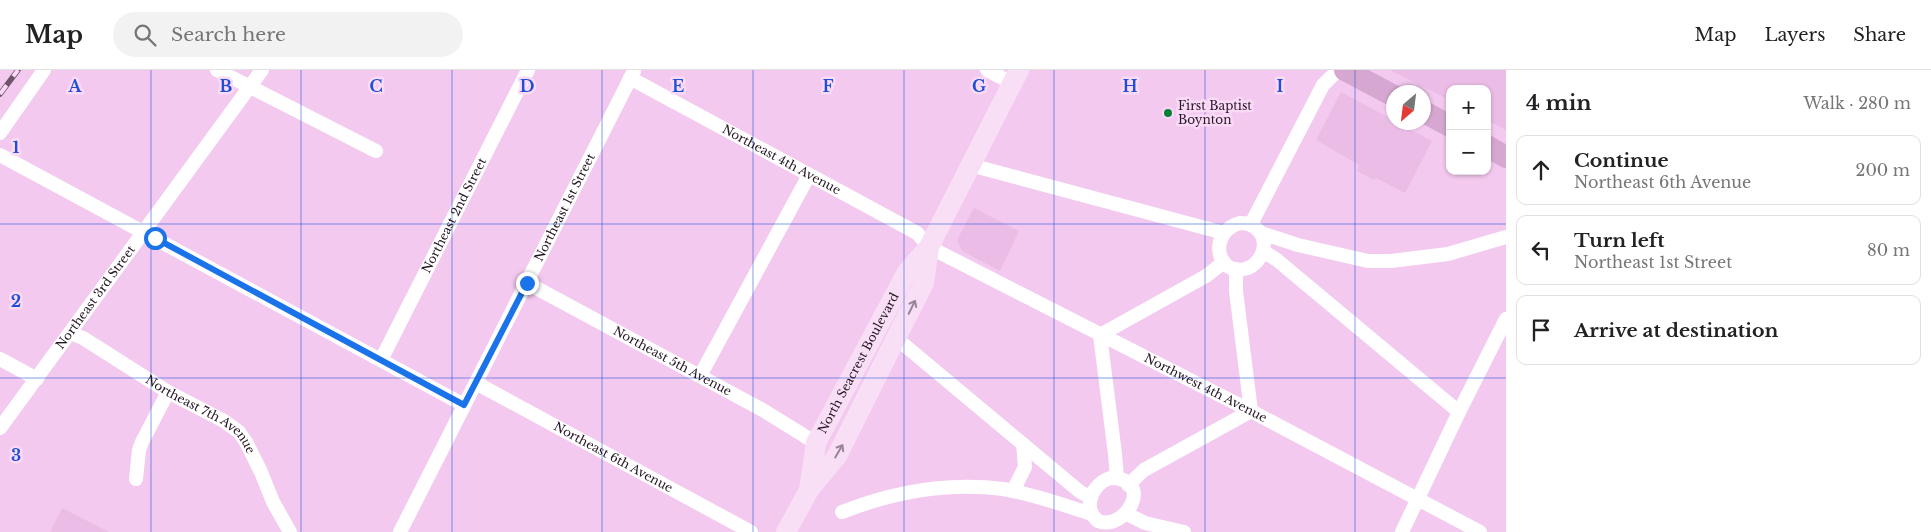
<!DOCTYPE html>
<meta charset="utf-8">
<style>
:root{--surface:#fff;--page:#f2f2f2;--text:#222;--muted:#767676;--line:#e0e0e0}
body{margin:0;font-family:"Libre Baskerville",serif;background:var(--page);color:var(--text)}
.controls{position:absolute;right:15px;top:15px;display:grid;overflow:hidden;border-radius:10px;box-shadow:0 1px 4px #0004}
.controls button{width:45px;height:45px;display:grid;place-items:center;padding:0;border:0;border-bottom:1px solid var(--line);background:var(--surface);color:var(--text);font:25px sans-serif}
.compass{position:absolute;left:1386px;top:15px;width:45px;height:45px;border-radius:50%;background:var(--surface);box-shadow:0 1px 4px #0004;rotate:208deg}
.stop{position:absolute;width:15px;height:15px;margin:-11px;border:4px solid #1a73e8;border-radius:50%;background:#fff}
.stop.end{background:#1a73e8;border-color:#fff;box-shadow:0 1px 5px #0008}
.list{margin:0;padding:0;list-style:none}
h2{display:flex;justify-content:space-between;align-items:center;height:65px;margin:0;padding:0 20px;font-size:21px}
h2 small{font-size:16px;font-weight:400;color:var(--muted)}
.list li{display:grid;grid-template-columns:32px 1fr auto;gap:15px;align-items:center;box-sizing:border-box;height:70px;margin:0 10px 10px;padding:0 10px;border:1px solid var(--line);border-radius:10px}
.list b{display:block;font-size:19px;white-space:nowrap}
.list p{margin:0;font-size:16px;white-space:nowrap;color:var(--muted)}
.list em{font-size:16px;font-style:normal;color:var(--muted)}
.icon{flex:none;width:28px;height:28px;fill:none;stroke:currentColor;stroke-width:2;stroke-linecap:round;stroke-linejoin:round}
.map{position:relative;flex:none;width:1506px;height:462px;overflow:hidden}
header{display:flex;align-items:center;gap:30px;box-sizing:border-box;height:70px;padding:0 25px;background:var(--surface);border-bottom:1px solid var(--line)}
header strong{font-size:24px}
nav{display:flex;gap:28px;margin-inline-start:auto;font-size:18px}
.search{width:350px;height:45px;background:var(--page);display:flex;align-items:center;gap:12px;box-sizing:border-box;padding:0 18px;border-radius:28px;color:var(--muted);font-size:19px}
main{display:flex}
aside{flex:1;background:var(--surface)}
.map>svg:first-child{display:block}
</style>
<header>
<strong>Map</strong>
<div class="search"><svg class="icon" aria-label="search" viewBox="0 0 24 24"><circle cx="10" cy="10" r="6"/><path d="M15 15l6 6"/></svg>Search here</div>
<nav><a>Map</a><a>Layers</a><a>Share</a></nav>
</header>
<main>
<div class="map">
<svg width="1506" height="462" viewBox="0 0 1506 462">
<rect width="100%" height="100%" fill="#f3c9ef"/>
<!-- built -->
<g fill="#ebbce6">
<polygon points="1390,0 1506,0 1506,60 1487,50 1487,19 1450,19 1450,30"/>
<polygon points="1341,22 1393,50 1394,52 1398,53 1432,71 1405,123 1376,108 1374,110 1357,101 1359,95 1316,70"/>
<polygon points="974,138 1019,161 1000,201 962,181 957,170"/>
<polygon points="62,438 109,462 50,462"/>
</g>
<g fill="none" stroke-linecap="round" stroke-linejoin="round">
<!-- street -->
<g stroke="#fff" stroke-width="14">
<polyline points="217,0 376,81"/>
<polyline points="987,0 1012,13"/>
<path id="s1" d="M630 8 917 163 929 177 1251 341 1480 462"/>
<polyline points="0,63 44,0"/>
<polyline points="0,85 464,335"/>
<polyline points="970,95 1224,163"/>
<path d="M1240 153C1255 153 1267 164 1263 181 1261 188 1255 195 1248 198 1216 209 1207 162 1240 153Z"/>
<polyline points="1251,154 1323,15 1338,0"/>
<polyline points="1261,163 1298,175 1368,191 1391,191 1448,184 1506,167"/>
<polyline points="1263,181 1277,190 1459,342"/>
<path id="s2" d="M527 213 761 339 816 373"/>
<path id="s3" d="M70 263 83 268 168 322 224 351 239 362 246 372 261 402 273 432 290 462"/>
<polyline points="896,268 1079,421 1091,428"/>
<polyline points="0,289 37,309"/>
<path id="s4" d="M381 290 528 0"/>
<polyline points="700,306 809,105"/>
<path id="s5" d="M476 313 751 462"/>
<path id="s6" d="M0 358 262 0"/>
<path d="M1110 408C1156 408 1126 462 1098 451 1081 437 1093 414 1110 408Z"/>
<polyline points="1117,408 1115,384 1100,265 1206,206 1224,192"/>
<polyline points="136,409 139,380 142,372 168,322"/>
<polyline points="1128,415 1144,400 1251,341 1236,221 1236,199"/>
<polyline points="1013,421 1025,397 1023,374"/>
<path d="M842 442C893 422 948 412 1003 419 1034 424 1063 435 1092 444"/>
<polyline points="1129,445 1145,453 1184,462"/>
<path id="s7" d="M400 462 634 1"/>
<polyline points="1402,462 1459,342 1506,249"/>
</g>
<!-- secondary -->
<g stroke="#f8dff6" stroke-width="20">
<path id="s8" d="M809 420 816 373 907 202 929 177 1019 0"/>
<polyline points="786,462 809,420 837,386 896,268 924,213 929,177"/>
</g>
<!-- primary -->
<g stroke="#d6a8d1" stroke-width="22">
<polyline points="1345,0 1394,26"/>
<polyline points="1424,42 1450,56"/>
<polyline points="1487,76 1506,87"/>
</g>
<defs>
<polyline id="rail" points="0,24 18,0"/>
</defs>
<!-- rail casing -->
<use href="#rail" stroke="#6e556b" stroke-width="5.5"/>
<!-- rail -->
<use href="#rail" stroke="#fbdaf8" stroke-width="4" stroke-dasharray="11" stroke-linecap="butt"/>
</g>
<!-- one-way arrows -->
<defs><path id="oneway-shaft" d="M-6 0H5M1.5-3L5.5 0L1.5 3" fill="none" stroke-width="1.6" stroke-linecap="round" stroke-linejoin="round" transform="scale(1.25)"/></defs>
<g stroke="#998597">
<use href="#oneway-shaft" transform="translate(912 237) rotate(-64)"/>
<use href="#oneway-shaft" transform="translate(839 381) rotate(-60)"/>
</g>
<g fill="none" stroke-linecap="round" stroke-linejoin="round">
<!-- route -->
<polyline stroke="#1a73e8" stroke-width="6" points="155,168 464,335 527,213"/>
</g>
<!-- grid -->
<path fill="none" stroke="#1d4ed8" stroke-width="1" stroke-opacity="0.55" d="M151 0V462M301 0V462M452 0V462M602 0V462M753 0V462M904 0V462M1054 0V462M1205 0V462M1355 0V462M0 154H1506M0 308H1506"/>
<!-- markers -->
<circle fill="#068038" stroke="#fbdaf8" stroke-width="2" cx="1168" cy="43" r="5"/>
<g text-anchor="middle" stroke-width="5" stroke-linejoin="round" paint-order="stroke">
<!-- poi labels -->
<g font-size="12" fill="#251623" stroke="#fbdaf8" text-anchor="start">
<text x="1178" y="40">First Baptist<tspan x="1178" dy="14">Boynton</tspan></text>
</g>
<!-- street labels -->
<g font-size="12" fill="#251623" stroke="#fbdaf8">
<text dy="4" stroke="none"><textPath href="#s1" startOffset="172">Northeast 4th Avenue</textPath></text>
<text dy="4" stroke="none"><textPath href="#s7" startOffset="364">Northeast 1st Street</textPath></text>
<text dy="4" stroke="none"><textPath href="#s4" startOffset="162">Northeast 2nd Street</textPath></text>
<text dy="4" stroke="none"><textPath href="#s6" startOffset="162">Northeast 3rd Street</textPath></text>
<text dy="4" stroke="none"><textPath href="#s2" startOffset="165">Northeast 5th Avenue</textPath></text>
<text dy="4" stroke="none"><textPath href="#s8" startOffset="138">North Seacrest Boulevard</textPath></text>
<text dy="4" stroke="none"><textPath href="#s1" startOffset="655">Northwest 4th Avenue</textPath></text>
<text dy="4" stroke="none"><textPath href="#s3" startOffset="155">Northeast 7th Avenue</textPath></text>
<text dy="4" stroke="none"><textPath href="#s5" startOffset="156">Northeast 6th Avenue</textPath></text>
</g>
</g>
<g font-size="16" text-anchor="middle" font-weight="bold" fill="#1d4ed8" stroke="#fbdaf8" stroke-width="5" stroke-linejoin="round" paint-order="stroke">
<text x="75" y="22">A</text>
<text x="226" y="22">B</text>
<text x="376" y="22">C</text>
<text x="527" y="22">D</text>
<text x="678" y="22">E</text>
<text x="828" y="22">F</text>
<text x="979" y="22">G</text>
<text x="1130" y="22">H</text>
<text x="1280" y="22">I</text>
<text x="16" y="83">1</text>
<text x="16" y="237">2</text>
<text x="16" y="391">3</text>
</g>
</svg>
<div class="controls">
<button>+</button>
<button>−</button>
</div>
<svg class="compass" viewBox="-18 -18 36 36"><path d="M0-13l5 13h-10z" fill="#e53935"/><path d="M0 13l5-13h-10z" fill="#767676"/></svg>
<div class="stop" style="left:155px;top:168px"></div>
<div class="stop end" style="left:527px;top:213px"></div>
</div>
<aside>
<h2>4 min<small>Walk · 280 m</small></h2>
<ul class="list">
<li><svg class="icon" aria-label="ahead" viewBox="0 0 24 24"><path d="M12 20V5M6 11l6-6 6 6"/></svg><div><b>Continue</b><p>Northeast 6th Avenue</p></div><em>200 m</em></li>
<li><svg class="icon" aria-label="left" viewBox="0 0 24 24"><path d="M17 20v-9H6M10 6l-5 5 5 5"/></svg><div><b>Turn left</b><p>Northeast 1st Street</p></div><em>80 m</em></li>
<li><svg class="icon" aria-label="arrive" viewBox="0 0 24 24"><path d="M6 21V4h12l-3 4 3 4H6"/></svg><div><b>Arrive at destination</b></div></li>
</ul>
</aside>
</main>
